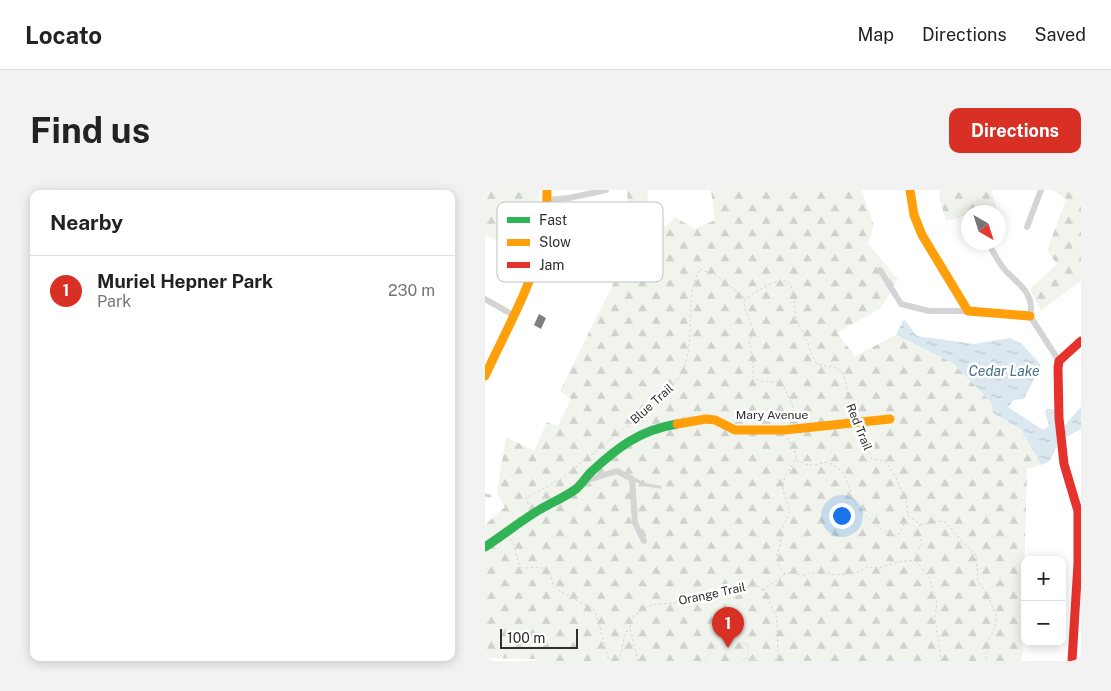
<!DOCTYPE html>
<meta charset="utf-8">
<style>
:root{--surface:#fff;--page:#f2f2f2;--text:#222;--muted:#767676;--line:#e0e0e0;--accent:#d93025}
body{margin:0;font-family:"Public Sans",sans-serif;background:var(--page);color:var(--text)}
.controls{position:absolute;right:15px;bottom:15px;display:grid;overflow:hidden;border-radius:10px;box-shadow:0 2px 12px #0003}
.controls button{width:45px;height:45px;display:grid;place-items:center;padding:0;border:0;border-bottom:1px solid var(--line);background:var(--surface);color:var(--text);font:25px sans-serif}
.compass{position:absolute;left:476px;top:15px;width:45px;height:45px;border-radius:50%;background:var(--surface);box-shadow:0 2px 12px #0003;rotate:141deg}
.scale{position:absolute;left:15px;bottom:12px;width:78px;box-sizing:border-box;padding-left:5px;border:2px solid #2f2f2f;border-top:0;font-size:14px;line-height:18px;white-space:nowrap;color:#2f2f2f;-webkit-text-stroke:4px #fff;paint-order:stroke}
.you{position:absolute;left:356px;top:325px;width:18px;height:18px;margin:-12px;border:4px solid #fff;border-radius:50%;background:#1a73e8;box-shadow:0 0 0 8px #1a73e833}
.badge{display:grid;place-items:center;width:32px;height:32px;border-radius:50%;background:var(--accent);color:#fff;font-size:16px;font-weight:700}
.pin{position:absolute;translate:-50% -41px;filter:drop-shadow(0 1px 2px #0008)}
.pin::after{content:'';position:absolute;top:26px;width:18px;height:15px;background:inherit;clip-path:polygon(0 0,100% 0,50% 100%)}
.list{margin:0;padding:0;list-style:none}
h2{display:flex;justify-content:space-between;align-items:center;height:65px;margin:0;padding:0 20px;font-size:21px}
h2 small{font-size:16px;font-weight:400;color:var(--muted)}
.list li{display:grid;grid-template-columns:32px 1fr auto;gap:15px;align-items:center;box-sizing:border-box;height:70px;padding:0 20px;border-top:1px solid var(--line)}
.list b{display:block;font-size:19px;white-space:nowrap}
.list p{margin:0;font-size:16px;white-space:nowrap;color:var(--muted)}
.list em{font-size:16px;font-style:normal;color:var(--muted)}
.map{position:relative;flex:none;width:596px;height:471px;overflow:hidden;border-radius:10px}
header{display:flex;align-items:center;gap:30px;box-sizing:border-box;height:70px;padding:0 25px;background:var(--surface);border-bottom:1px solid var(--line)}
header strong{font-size:24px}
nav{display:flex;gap:28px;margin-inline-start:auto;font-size:18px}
.intro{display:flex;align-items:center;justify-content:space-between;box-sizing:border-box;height:120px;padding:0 30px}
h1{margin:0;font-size:35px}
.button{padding:12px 22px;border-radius:10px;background:var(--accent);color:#fff;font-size:18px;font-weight:700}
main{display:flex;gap:30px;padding:0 30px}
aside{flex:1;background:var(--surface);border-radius:10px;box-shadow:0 2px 12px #0003}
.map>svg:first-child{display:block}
</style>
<header>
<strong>Locato</strong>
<nav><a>Map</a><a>Directions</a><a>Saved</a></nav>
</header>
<div class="intro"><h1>Find us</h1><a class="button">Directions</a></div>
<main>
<aside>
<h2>Nearby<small></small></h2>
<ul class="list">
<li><span class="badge">1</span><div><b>Muriel Hepner Park</b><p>Park</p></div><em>230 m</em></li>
</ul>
</aside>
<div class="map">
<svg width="596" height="471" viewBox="0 0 596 471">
<defs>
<pattern id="forest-firs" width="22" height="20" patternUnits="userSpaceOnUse" patternTransform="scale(1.25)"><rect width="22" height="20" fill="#f1f4ed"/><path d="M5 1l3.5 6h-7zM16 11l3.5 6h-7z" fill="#cfd2cc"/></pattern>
<pattern id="water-ripples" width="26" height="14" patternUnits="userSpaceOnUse" patternTransform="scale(1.25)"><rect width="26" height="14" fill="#dbe8f0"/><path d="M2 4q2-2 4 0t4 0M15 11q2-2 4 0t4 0" fill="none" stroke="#bcc7ce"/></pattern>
</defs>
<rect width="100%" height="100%" fill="#fff"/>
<!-- forest -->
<g fill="url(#forest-firs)">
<polygon points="0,0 55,0 47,67 0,45"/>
<polygon points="142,0 162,0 166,33 181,36 190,27 210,39 230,30 226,0 376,0 389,35 383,54 413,89 396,118 352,143 370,166 411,145 468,173 506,212 509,223 536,239 556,275 542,279 537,471 51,471 51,469 0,468 0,335 20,317 12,302 21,247 49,261 62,232 73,236 86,209 75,201 133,84 150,70 146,61 160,51 145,38"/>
<polygon points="456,0 506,0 513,22 483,22 483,27 479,26 461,31 454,7"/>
<polygon points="568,0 596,0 596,91 556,121 545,99 572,74 562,61 581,9"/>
</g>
<!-- water -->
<polygon fill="url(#water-ripples)" points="419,129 432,146 489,154 525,148 536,153 556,175 539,209 529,210 523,217 558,240 564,236 560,221 561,219 568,219 571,223 570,235 573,239 578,237 596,217 596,239 581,247 578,243 565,271 556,275 536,239 508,223 506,212 468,173 411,145"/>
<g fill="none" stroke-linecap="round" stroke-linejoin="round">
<!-- stream -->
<g stroke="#dbe8f0" stroke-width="1">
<path d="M220 471C222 467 224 463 227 460 235 450 253 452 263 455V469"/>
<polyline points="255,471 261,468 275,471"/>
</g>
</g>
<!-- building -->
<polygon fill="#7f7f7f" points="54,124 61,128 56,139 49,135"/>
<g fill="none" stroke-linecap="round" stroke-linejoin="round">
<!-- path -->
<g stroke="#d4d4d4" stroke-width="1" stroke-dasharray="2.5 2.5" stroke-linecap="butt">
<path d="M310 232C311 218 302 206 298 194 288 189 275 196 268 186V169L264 152 268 141 267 136 259 117 260 109C268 104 293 86 302 92 311 97 308 112 310 121 311 132 317 140 321 149 325 158 326 166 332 174 339 176 350 176 355 180 363 185 361 214 367 225"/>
<polyline points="376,239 387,269 400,271 409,284 421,310 423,326 437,335 453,331 461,332 478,353 491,365 493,391 503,406 511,425 510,438 501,456 501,471"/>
<path d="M311 270C325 277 328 276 342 272 368 283 360 298 372 316 381 328 396 340 409 346L415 343 422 327"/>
<path d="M45 319 41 308 76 289 177 208C187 196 199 184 202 168 209 139 200 106 215 79L232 86 260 108"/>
<path d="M26 349C31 358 31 370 37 378 46 378 60 374 65 384 68 389 66 394 71 399L108 419 111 423 124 471"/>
<polyline points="431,369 431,363 437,354 433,341 435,334"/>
<polyline points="431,371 444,387 452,413 450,427 456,471"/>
<path d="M300 384 293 374 292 364 295 357 296 341 305 321C303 312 297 304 298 294 299 282 314 272 310 262 308 257 304 252 302 248"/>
<polyline points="278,400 300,384 305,383 318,385 327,383 343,383 349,385 372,383 381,377 394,378 413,372 431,370"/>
<path d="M133 471C139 460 137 445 144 438"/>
<polyline points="153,471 145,438 148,427 153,423 166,415 196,412 269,396 274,397 280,403 292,428 293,465 290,471"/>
</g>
<!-- lane -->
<g stroke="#d4d4d4" stroke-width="3">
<polyline points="148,289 162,295 175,297"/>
<polyline points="0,305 5,306"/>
</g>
<!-- street -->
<g stroke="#d4d4d4" stroke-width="6">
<polyline points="62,10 84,8 121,0"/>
<polyline points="542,37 556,0"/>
<path d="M503 52C508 62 513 72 520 80 534 95 550 103 545 126L574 171"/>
<polyline points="395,80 416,114 444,121 483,121"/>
<polyline points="0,109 28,125"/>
<polyline points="100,291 132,281 147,289 150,333 159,351"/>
</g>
<!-- fast -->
<path stroke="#30b455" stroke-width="9" d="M0 357C18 345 36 331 54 320 66 313 80 307 91 299 97 294 101 287 106 282 133 257 155 240 192 234"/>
<!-- slow -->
<g stroke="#ff9f0a" stroke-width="9">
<polyline points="425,0 429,25 437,45 483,121 545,126"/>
<path d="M0 186C20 142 46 98 57 50 61 34 62 17 62 0"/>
<polyline points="192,234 221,229 230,230 250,240 300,240 405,229"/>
</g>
<!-- jam -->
<polyline stroke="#e5322d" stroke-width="9" points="587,471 593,373 593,321 579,274 574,228 573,178 574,171 596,151"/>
</g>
<g text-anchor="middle" stroke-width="5" stroke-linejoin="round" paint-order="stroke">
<!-- street labels -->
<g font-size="12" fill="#2f2f2f" stroke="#fff">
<text transform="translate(167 214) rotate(-42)" y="4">Blue Trail</text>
<text x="287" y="229">Mary Avenue</text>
<text transform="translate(374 237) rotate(68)" y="4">Red Trail</text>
<text transform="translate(227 404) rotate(-12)" y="4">Orange Trail</text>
</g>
<!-- water labels -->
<g font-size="14" font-style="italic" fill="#44708a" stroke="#fff">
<text x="519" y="186">Cedar Lake</text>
</g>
</g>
<!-- legend -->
<rect x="12" y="12" width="166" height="80" rx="8" fill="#fff" stroke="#c1c1c1" stroke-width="1"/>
<rect x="22" y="27" width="23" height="6" fill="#30b455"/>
<rect x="22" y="49" width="23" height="7" fill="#ff9f0a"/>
<rect x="22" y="72" width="23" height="6" fill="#e5322d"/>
<g font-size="14" fill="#2f2f2f">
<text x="54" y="35">Fast</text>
<text x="54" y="57">Slow</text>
<text x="54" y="80">Jam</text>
</g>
</svg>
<div class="controls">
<button>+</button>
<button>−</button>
</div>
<svg class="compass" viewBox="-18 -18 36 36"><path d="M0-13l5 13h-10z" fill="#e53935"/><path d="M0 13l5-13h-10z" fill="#767676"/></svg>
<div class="scale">100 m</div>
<div class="you"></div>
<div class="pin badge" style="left:243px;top:458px">1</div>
</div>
</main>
